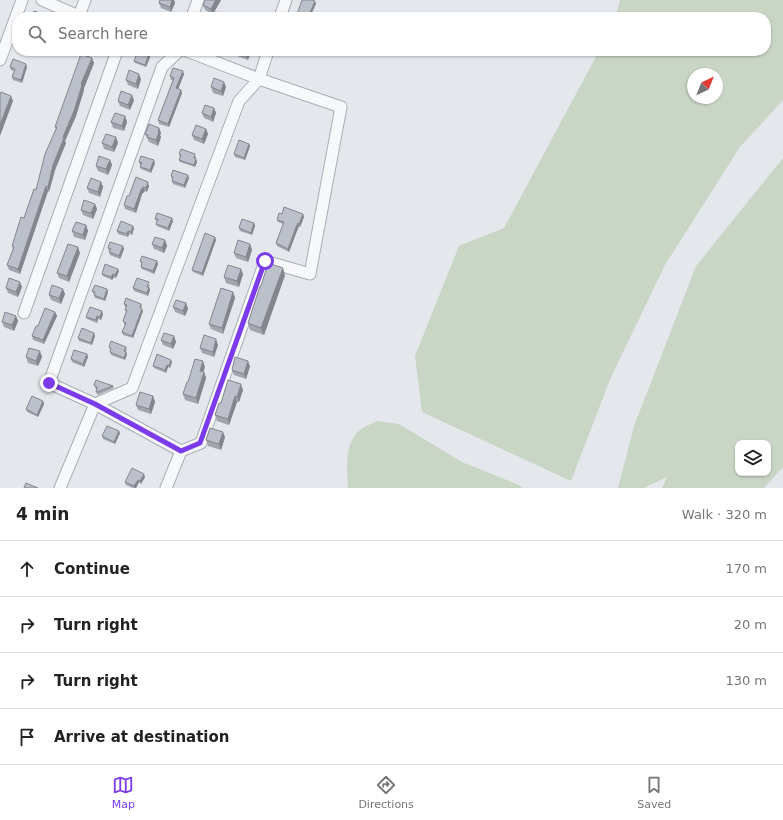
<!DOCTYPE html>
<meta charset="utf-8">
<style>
:root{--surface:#fff;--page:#f2f2f2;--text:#222;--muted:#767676;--line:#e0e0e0;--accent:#7c3aed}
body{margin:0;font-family:"DejaVu Sans",sans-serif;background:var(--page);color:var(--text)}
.controls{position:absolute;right:12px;bottom:12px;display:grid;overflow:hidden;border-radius:8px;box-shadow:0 1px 3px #0004}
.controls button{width:36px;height:36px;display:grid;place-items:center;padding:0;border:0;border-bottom:1px solid var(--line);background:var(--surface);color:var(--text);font:20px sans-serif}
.compass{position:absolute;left:687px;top:68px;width:36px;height:36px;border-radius:50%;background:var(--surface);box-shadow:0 1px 3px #0004;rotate:43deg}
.stop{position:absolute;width:12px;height:12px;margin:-9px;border:3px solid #7c3aed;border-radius:50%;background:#fff}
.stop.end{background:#7c3aed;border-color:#fff;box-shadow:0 1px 4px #0008}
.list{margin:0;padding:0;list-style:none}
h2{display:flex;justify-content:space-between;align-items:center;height:52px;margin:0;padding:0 16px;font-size:17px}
h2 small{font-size:13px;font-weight:400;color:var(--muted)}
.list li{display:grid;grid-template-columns:26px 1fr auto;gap:12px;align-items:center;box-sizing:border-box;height:56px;padding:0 16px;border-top:1px solid var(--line)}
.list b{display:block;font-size:15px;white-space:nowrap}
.list em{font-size:13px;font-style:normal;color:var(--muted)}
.icon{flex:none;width:22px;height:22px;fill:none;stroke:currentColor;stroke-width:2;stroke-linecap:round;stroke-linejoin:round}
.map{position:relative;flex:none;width:783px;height:488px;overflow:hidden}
.search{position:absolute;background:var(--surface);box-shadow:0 1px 3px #0004;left:12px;right:12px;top:12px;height:44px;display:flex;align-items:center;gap:10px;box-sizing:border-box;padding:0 14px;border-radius:16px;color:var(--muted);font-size:15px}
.sheet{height:276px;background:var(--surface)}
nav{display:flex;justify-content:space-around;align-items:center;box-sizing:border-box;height:56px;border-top:1px solid var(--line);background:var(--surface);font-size:11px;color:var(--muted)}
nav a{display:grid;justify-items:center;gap:2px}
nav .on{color:var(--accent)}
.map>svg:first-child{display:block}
</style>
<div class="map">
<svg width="783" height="488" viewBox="0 0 783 488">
<rect width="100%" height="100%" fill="#e4e7ec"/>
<!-- green -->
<g fill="#c9d6c5" fill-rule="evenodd">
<path d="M620 0H783V100L740 147 665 265 611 377 571 481 422 412 415 356 459 246 504 228 599 51H766V17H616ZM693 74H717V98H693Z"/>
<path d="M783 158V467L764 488H662L667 477 644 488H618L634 426 696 266ZM738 443H768V473H738Z"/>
<path d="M377 421 399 424 462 462 519 485 523 488H348C347 470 344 442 360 430 365 426 372 424 377 421Z"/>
</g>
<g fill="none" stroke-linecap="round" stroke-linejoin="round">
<defs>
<g id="minor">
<polyline points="42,0 81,17"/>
<polyline points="79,16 85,0"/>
<polyline points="192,17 198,0"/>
<polyline points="280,17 286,0"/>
<polyline points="0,60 22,0"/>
<polyline points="24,313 117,51"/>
<polyline points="95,404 132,388 239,101 259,79 268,51"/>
<polyline points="95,404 181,451"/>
<polyline points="60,488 95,404 49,383 162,67 179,51"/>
<polyline points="166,488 181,451 201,443 265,261 310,274 341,107 259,79 187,51"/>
</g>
</defs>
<!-- minor casing -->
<use href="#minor" stroke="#a9aeb7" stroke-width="13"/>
<!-- minor -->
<use href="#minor" stroke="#f7f8fa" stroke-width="11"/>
</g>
<!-- wall -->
<g fill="#a1a5ae">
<polygon points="160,0 174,0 175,3 171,12 161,8 159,3"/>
<polygon points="221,0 213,14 205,10 203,5"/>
<polygon points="22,51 33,51 32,55"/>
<polygon points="78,51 91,51 89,57 79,53"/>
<polygon points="235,51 251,51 248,60 237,56"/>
<polygon points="149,54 150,57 146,67 135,63 134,61"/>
<polygon points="92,58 94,63 84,88 84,90 76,116 65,141 66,143 55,170 49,192 48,191 20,274 9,270 7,265 13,249 12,246 36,190 56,129 55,127"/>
<polygon points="10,67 27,67 22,83 13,80 12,77 14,71 11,70"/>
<polygon points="184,74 178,89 181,90 182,93 169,127 159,124 158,120 173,80 171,80 170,76"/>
<polygon points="141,79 138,89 128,85 126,80"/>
<polygon points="224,82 226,87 223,96 213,93 211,87"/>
<polygon points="134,100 130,110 120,106 118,101"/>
<polygon points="214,108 216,113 213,122 204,118 202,113"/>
<polygon points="125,116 127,122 124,131 113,128 111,122"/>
<polygon points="159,128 161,133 160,135 161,137 158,146 149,142 145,134"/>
<polygon points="206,129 208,134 204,144 194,140 192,135"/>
<polygon points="116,137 118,143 114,152 104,149 102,143"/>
<polygon points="249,144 250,146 245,160 235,157 234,154"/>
<polygon points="179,154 196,156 196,159 197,162 195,167 180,162 179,160 180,157"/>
<polygon points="110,160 112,165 108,175 98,171 96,166"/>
<polygon points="139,162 155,163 151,173 141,169 140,167 141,165 140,165"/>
<polygon points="171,176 189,178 185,188 173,184 172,181 172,179"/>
<polygon points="136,177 149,186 147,192 145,191 142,194 136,213 125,209 124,205 129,196"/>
<polygon points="101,182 103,187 100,197 89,193 87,188"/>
<polygon points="95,204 97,209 93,219 83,215 81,210"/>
<polygon points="282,214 303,214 304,217 300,227 299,226 297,229 289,252 277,246 276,243 283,224 278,222 277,220"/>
<polygon points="172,218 173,221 169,231 157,226 156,224 157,222 155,219"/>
<polygon points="254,223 255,226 252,235 240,231 239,228"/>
<polygon points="86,225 88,231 85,240 74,237 72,231"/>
<polygon points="134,228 132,235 129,234 128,237 118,234 117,231"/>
<polygon points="215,237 216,240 203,276 193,272 192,270"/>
<polygon points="165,240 167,246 164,253 154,249 152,244"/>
<polygon points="250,244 252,250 248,262 236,258 234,253"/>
<polygon points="108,248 124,249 120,259 110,255 109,252 110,251 109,251"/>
<polygon points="80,253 69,282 59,278 57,273"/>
<polygon points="140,261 157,261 158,264 154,274 142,269 141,267 142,264"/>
<polygon points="119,271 116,278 114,277 112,280 103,276 102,274"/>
<polygon points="243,274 239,287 226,283 224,277"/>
<polygon points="285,275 264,335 250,330 248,323 261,286"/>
<polygon points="150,285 149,287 150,290 148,296 134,291 133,288"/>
<polygon points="22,287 18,297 8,293 6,288"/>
<polygon points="107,289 108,292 105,301 95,298 94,295 94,294 93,293 92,291"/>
<polygon points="233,292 235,298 223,334 211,329 209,324"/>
<polygon points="65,294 61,304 51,300 49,295"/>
<polygon points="186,303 188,309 185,316 175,312 173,307"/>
<polygon points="124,304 141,304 142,306 141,309 143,311 133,338 123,335 122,332 125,325 124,324 123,321 126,312 125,310 126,307 125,307"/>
<polygon points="55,312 57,316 44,344 33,340 32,336 38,326"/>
<polygon points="103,314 101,320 98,319 97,323 87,319 86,317"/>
<polygon points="16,316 18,321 14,331 4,327 2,322"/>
<polygon points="95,336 92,345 79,341 78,338"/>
<polygon points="174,336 176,342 173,349 163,345 161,340"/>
<polygon points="218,345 214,357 202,353 200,348"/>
<polygon points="109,347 126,347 127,349 126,351 127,354 125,360 111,355 110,352 111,350 110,349"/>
<polygon points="87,354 88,357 84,367 72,362 71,359"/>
<polygon points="26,357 42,357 38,366 28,363"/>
<polygon points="172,362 170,368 168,367 166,373 154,368 153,366"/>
<polygon points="250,366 246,379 234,375 232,370"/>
<polygon points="205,367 203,372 204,372 206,378 198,404 185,400 183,394 188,382"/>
<polygon points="94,385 113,386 114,388 98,395 97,394 96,392 97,389 95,388"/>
<polygon points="243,390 239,402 237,402 229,425 217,421 215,415 221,403"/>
<polygon points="153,396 155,402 151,414 138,410 136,405"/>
<polygon points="43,401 44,404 38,417 27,412 26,409"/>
<polygon points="120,433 115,444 103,439 102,436"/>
<polygon points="225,437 221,450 208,446 206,440"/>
<polygon points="145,477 141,484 139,482 136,488 133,488 126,485 125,482"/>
</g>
<!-- shaded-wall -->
<g fill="#83868d">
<polygon points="172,0 174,0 175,3 171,12 170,7"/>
<polygon points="216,0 221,0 213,14 211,9"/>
<polygon points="315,1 316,4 310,17 308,17"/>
<polygon points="87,51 91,51 89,57"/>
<polygon points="247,51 251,51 248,60 246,55"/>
<polygon points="149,54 150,57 146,67 145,65"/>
<polygon points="92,58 94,63 84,88 84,90 76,116 65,141 66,143 55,170 49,192 48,187 53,165 81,84"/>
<polygon points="26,64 27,67 22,83 21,80"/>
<polygon points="183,71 184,74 177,92 176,88"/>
<polygon points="139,74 141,79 138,89 136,84"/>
<polygon points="224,82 226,87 223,96 221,91"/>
<polygon points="181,90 182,93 169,127 168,124"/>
<polygon points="132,95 134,100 130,110 128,105"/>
<polygon points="11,96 13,101 0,136 0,125"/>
<polygon points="214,108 216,113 213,122 211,117"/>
<polygon points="125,116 127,122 124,131 122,126"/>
<polygon points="159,128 161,133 160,135 161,137 158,146 156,140"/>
<polygon points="206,129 208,134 204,144 202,139"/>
<polygon points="116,137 118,143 114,152 112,147"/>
<polygon points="249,144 250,146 245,160 244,158"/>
<polygon points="196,159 197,162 195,167 194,165"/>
<polygon points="110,160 112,165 108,175 106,169"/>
<polygon points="154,160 155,163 151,173 150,170"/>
<polygon points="188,175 189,178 185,188 184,185"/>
<polygon points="101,182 103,187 100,197 98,192"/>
<polygon points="148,182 149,186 147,192 146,188"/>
<polygon points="46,186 48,191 20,274 18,269"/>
<polygon points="143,187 145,191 142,194 136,213 134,209 141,190"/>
<polygon points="95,204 97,209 93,219 91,213"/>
<polygon points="303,214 304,217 300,227 299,224"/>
<polygon points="172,218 173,221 169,231 168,228"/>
<polygon points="254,223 255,226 252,235 251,233"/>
<polygon points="298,223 299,226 289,252 288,249"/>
<polygon points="86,225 88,231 85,240 83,235"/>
<polygon points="133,226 134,228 132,235 131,232"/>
<polygon points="128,231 129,234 128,237 127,234"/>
<polygon points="215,237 216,240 203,276 202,273"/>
<polygon points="165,240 167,246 164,253 162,248"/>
<polygon points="250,244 252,250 248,262 246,257"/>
<polygon points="123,246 124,249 120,259 119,256"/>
<polygon points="78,247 80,253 69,282 67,276"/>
<polygon points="157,261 158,264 154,274 153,271"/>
<polygon points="283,268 285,275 264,335 261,328"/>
<polygon points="118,269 119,271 116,278 115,275"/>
<polygon points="241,269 243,274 239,287 237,281"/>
<polygon points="113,274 114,277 112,280 111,277"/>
<polygon points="20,282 22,287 18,297 16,292"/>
<polygon points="149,287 150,290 148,296 147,293"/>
<polygon points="63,289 65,294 61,304 59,298"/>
<polygon points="107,289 108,292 105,301 104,299"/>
<polygon points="233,292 235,298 223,334 222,328"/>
<polygon points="186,303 188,309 185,316 183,311"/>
<polygon points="142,309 143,311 133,338 132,336"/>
<polygon points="102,311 103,314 101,320 100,317"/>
<polygon points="55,312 57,316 44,344 43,340"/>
<polygon points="16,316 18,321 14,331 12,325"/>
<polygon points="97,316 98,319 97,323 96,320"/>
<polygon points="94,333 95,336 92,345 91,343"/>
<polygon points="174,336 176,342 173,349 171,344"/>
<polygon points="216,339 218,345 214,357 213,352"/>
<polygon points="40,351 42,357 38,366 36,361"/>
<polygon points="126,352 127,354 125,360 124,358"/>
<polygon points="87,354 88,357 84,367 83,364"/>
<polygon points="171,360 172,362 170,368 169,366"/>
<polygon points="203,361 205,367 202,376 200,371"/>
<polygon points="248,361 250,366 246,379 244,374"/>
<polygon points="167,365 168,367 166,373 165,370"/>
<polygon points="204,372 206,378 198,404 196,398"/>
<polygon points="241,384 243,390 239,402 237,397"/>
<polygon points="153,396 155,402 151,414 149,409"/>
<polygon points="235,396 237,402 229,425 228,419"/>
<polygon points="43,401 44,404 38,417 37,415"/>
<polygon points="119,431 120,433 115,444 114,442"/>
<polygon points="223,432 225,437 221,450 219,444"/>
<polygon points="144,474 145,477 141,484 140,481"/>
<polygon points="138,480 139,482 136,488 135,488 134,486"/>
</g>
<!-- building -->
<g fill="#bbc0ca" stroke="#83868d">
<polygon points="160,0 172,0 170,7 159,3"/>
<polygon points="205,0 216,0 211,9 203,5"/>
<polygon points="302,0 312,0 315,1 308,17 296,17"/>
<polygon points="34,11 43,14 42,17 30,17 30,15 32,16"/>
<polygon points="155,15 162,17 154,17"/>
<polygon points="138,51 140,51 149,54 145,65 134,61"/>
<polygon points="236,51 247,51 246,55"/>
<polygon points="81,54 92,58 81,84 82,85 74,111 63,137 64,138 53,165 48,187 46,186 18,269 7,265 14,247 12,246 21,217 24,218 34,189 36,190 45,154 57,127 55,127"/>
<polygon points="13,59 26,64 21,80 12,77 15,69 10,67"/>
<polygon points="173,68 183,71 176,88 181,90 168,124 158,120 174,78 170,76"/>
<polygon points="129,70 139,74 136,84 126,80"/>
<polygon points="214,78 224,82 221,91 211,87"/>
<polygon points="121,91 132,95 128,105 118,101"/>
<polygon points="1,92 11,96 0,125 0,95"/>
<polygon points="205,105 214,108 211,117 202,113"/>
<polygon points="115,113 125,116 122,126 111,122"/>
<polygon points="149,124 159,128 158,131 159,132 156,140 147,137 148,135 145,134"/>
<polygon points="196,125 206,129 202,139 192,135"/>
<polygon points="106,134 116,137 112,147 102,143"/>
<polygon points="239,140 249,144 244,158 234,154"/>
<polygon points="181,149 195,154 194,158 196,159 194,165 179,160 181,155 179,154"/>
<polygon points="99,156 110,160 106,169 96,166"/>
<polygon points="141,156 154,160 150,170 140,167 142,163 139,162"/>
<polygon points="173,170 188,175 184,185 172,181 173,177 171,176"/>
<polygon points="136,177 148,182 146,188 143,187 141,190 134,209 124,205 127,196 129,196"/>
<polygon points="91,178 101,182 98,192 87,188"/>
<polygon points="84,200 95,204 91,213 81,210"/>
<polygon points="284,207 303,214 299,224 298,223 296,227 288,249 276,243 284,222 277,220 279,213 282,214"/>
<polygon points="157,213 172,218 168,228 156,224 158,219 155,219"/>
<polygon points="242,219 254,223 251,233 239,228"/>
<polygon points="121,221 133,226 131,232 128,231 127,234 117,231"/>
<polygon points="76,222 86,225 83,235 72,231"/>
<polygon points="205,233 215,237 202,273 192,270"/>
<polygon points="155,237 165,240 162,248 152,244"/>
<polygon points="238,240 250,244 246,257 234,253"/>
<polygon points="110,242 123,246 119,256 109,252 111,249 108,248"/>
<polygon points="68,244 78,247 67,276 57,273"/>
<polygon points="142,256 157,261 153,271 141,267 142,262 140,261"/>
<polygon points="268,263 283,268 261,328 248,323 260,286 261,286"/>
<polygon points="105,264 118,269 115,275 113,274 111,277 102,274"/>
<polygon points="228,265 241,269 237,281 224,277"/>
<polygon points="9,278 20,282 16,292 6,288"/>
<polygon points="137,278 149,282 147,287 149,287 147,293 133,288"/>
<polygon points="52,285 63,289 59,298 49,295"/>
<polygon points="95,285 107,289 104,299 94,295 95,292 92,291"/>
<polygon points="221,288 233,292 222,328 209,324"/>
<polygon points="126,298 141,304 140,308 142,309 132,336 122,332 126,323 123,321 127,310 125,310 127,305 124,304"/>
<polygon points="176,300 186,303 183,311 173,307"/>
<polygon points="90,307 102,311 100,317 97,316 96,320 86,317"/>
<polygon points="45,308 55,312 43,340 32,336 36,326 38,326"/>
<polygon points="5,312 16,316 12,325 2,322"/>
<polygon points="82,328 94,333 91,343 78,338"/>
<polygon points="164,333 174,336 171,344 161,340"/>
<polygon points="204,335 216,339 213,352 200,348"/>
<polygon points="111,341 126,347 124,351 126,352 124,358 110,352 111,348 109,347"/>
<polygon points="29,348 40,351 36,361 26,357"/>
<polygon points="74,350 87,354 83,364 71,359"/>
<polygon points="157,354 171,360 169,366 167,365 165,370 153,366"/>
<polygon points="235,357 248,361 244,374 232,370"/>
<polygon points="195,359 203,361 200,371 204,372 196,398 183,394 187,382 188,382"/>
<polygon points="96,380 113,386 97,392 96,392 97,387 94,385"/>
<polygon points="228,380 241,384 237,397 235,396 228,419 215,415 219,403 221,403"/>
<polygon points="140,392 153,396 149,409 136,405"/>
<polygon points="32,396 43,401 37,415 26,409"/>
<polygon points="107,426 119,431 114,442 102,436"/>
<polygon points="210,428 223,432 219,444 206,440"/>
<polygon points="132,468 144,474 140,481 138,480 134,486 125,482"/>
<polygon points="26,483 38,488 24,488"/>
</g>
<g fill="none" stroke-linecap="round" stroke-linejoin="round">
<!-- route -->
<polyline stroke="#7c3aed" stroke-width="5" points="49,383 95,404 181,451 200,443 265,261"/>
</g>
</svg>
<div class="controls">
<button><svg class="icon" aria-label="layers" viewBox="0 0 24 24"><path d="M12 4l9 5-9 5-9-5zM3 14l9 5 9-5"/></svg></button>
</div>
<svg class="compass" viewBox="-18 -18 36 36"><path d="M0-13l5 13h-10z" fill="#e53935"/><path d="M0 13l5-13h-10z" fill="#767676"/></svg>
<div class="stop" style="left:265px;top:261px"></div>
<div class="stop end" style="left:49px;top:383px"></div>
<div class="search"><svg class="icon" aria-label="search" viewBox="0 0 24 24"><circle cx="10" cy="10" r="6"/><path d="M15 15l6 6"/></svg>Search here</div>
</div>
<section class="sheet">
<h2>4 min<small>Walk · 320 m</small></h2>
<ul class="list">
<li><svg class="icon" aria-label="ahead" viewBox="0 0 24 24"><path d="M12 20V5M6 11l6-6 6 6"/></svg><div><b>Continue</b></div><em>170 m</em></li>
<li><svg class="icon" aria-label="right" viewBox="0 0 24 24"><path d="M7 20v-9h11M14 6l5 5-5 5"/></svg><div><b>Turn right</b></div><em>20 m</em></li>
<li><svg class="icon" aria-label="right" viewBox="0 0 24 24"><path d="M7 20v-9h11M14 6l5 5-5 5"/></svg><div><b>Turn right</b></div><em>130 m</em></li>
<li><svg class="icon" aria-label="arrive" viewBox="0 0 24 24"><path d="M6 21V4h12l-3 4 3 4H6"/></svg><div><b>Arrive at destination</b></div></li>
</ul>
</section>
<nav>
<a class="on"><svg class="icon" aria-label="map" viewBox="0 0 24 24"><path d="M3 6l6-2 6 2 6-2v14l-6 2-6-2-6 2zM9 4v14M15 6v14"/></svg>Map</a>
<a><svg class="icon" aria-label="directions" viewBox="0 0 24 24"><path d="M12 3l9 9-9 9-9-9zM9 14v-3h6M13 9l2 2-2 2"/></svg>Directions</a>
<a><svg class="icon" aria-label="saved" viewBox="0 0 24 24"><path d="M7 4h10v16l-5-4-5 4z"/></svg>Saved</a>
</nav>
